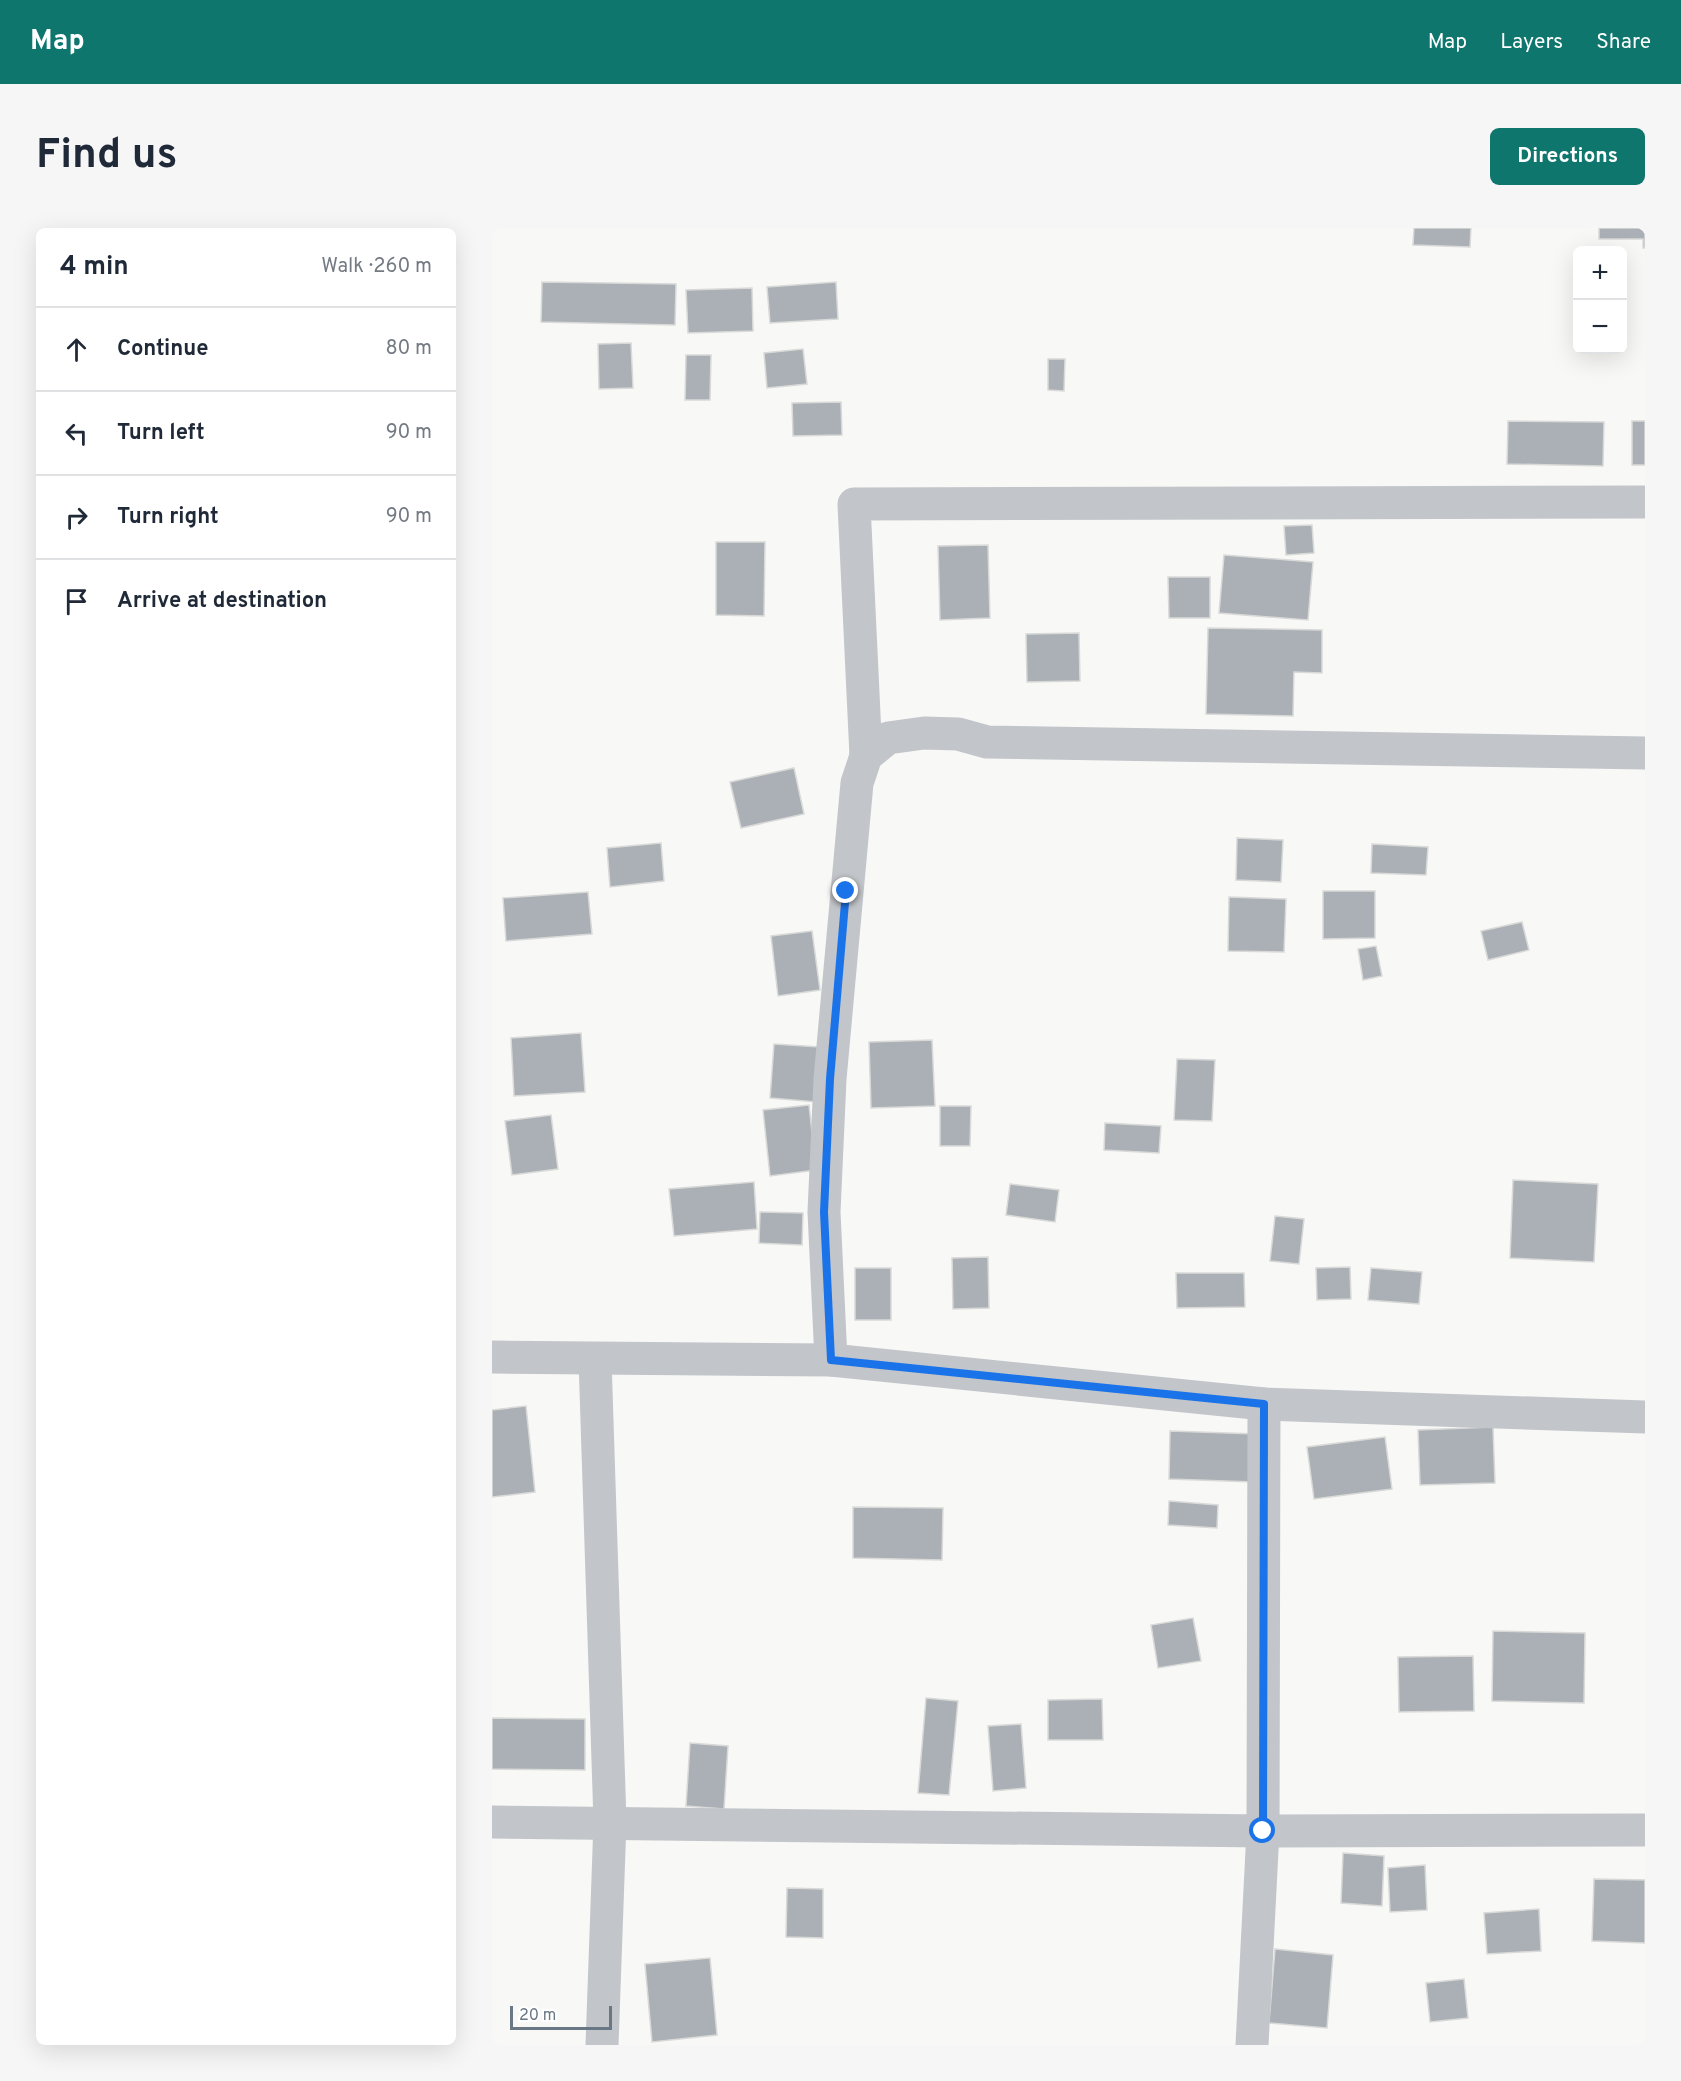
<!DOCTYPE html>
<meta charset="utf-8">
<style>
:root{--surface:#fff;--page:#f6f6f7;--text:#1f2937;--muted:#747a83;--line:#e0e1e3;--accent:#0f766e}
body{margin:0;font-family:Overpass,sans-serif;background:var(--page);color:var(--text)}
.controls{position:absolute;right:18px;top:18px;display:grid;overflow:hidden;border-radius:9px;box-shadow:0 6px 24px #0002}
.controls button{width:54px;height:54px;display:grid;place-items:center;padding:0;border:0;border-bottom:2px solid var(--line);background:var(--surface);color:var(--text);font:30px sans-serif}
.scale{position:absolute;left:18px;bottom:15px;width:102px;box-sizing:border-box;padding-left:6px;border:3px solid #6a7784;border-top:0;font-size:16px;line-height:21px;white-space:nowrap;color:#6a7784;-webkit-text-stroke:4px #fff;paint-order:stroke}
.stop{position:absolute;width:18px;height:18px;margin:-14px;border:4px solid #1a73e8;border-radius:50%;background:#fff}
.stop.end{background:#1a73e8;border-color:#fff;box-shadow:0 2px 6px #0008}
.list{margin:0;padding:0;list-style:none}
h2{display:flex;justify-content:space-between;align-items:center;height:78px;margin:0;padding:0 24px;font-size:26px}
h2 small{font-size:20px;font-weight:400;color:var(--muted)}
.list li{display:grid;grid-template-columns:39px 1fr auto;gap:18px;align-items:center;box-sizing:border-box;height:84px;padding:0 24px;border-top:2px solid var(--line)}
.list b{display:block;font-size:22px;white-space:nowrap}
.list em{font-size:20px;font-style:normal;color:var(--muted)}
.icon{flex:none;width:33px;height:33px;fill:none;stroke:currentColor;stroke-width:2;stroke-linecap:round;stroke-linejoin:round}
.map{position:relative;flex:none;width:1153px;height:1817px;overflow:hidden;border-radius:9px}
header{display:flex;align-items:center;gap:36px;box-sizing:border-box;height:84px;padding:0 30px;background:var(--accent);color:#fff}
header strong{font-size:28px}
nav{display:flex;gap:33px;margin-inline-start:auto;font-size:21px}
.intro{display:flex;align-items:center;justify-content:space-between;box-sizing:border-box;height:144px;padding:0 36px}
h1{margin:0;font-size:42px}
.button{padding:15px 27px;border-radius:9px;background:var(--accent);color:#fff;font-size:21px;font-weight:700}
main{display:flex;gap:36px;padding:0 36px}
aside{flex:1;background:var(--surface);border-radius:9px;box-shadow:0 6px 24px #0002}
.map>svg:first-child{display:block}
</style>
<header>
<strong>Map</strong>
<nav><a>Map</a><a>Layers</a><a>Share</a></nav>
</header>
<div class="intro"><h1>Find us</h1><a class="button">Directions</a></div>
<main>
<aside>
<h2>4 min<small>Walk · 260 m</small></h2>
<ul class="list">
<li><svg class="icon" aria-label="ahead" viewBox="0 0 24 24"><path d="M12 20V5M6 11l6-6 6 6"/></svg><div><b>Continue</b></div><em>80 m</em></li>
<li><svg class="icon" aria-label="left" viewBox="0 0 24 24"><path d="M17 20v-9H6M10 6l-5 5 5 5"/></svg><div><b>Turn left</b></div><em>90 m</em></li>
<li><svg class="icon" aria-label="right" viewBox="0 0 24 24"><path d="M7 20v-9h11M14 6l5 5-5 5"/></svg><div><b>Turn right</b></div><em>90 m</em></li>
<li><svg class="icon" aria-label="arrive" viewBox="0 0 24 24"><path d="M6 21V4h12l-3 4 3 4H6"/></svg><div><b>Arrive at destination</b></div></li>
</ul>
</aside>
<div class="map">
<svg width="1153" height="1817" viewBox="0 0 1153 1817">
<rect width="100%" height="100%" fill="#f8f8f6"/>
<!-- building -->
<g fill="#aab0b6" stroke="#d9dad8" stroke-width="1.5">
<polygon points="922,0 979,0 978,19 921,17"/>
<polygon points="1107,0 1153,0 1153,20 1151,20 1151,11 1107,11"/>
<polygon points="50,54 184,56 183,97 49,94"/>
<polygon points="344,54 346,91 278,95 275,59"/>
<polygon points="260,60 261,103 196,105 194,62"/>
<polygon points="139,115 141,160 107,161 106,116"/>
<polygon points="311,121 315,156 275,160 272,125"/>
<polygon points="194,127 219,127 218,172 193,172"/>
<polygon points="556,131 573,131 572,163 556,162"/>
<polygon points="349,174 350,207 301,208 300,175"/>
<polygon points="1016,193 1112,194 1111,238 1015,236"/>
<rect x="1140" y="193" width="13" height="44"/>
<polygon points="820,297 822,325 794,327 792,298"/>
<polygon points="224,314 273,314 272,388 224,387"/>
<polygon points="496,317 498,390 448,392 446,318"/>
<polygon points="732,327 821,334 816,392 727,385"/>
<polygon points="676,349 718,349 718,390 677,390"/>
<polygon points="716,400 830,402 830,445 802,444 801,488 714,486"/>
<polygon points="587,405 588,453 535,454 534,406"/>
<polygon points="302,540 312,586 249,600 238,554"/>
<polygon points="745,610 791,612 789,654 744,652"/>
<polygon points="169,615 172,653 118,659 115,620"/>
<polygon points="880,616 936,619 934,647 879,645"/>
<polygon points="831,663 883,663 883,710 831,711"/>
<polygon points="96,664 100,706 14,713 11,670"/>
<polygon points="737,669 794,671 792,724 736,723"/>
<polygon points="1030,694 1037,722 996,732 989,703"/>
<polygon points="320,703 328,762 286,768 279,708"/>
<polygon points="884,718 890,748 871,752 866,721"/>
<polygon points="89,805 93,864 22,868 19,810"/>
<polygon points="440,812 443,878 379,880 377,814"/>
<polygon points="282,816 328,819 325,874 278,870"/>
<polygon points="685,831 723,832 720,893 682,892"/>
<polygon points="317,877 324,942 278,948 271,882"/>
<polygon points="448,878 479,878 478,918 448,918"/>
<polygon points="59,887 66,941 20,947 13,893"/>
<polygon points="613,895 669,898 667,925 612,922"/>
<polygon points="1021,952 1106,956 1102,1034 1018,1030"/>
<polygon points="262,954 265,1001 182,1008 177,961"/>
<polygon points="518,956 567,962 563,994 514,987"/>
<polygon points="268,984 311,985 310,1017 267,1015"/>
<polygon points="783,988 812,991 807,1036 778,1033"/>
<polygon points="496,1029 497,1080 461,1081 460,1030"/>
<polygon points="858,1039 859,1071 825,1072 824,1040"/>
<rect x="363" y="1040" width="36" height="52"/>
<polygon points="879,1040 930,1044 927,1076 876,1072"/>
<polygon points="684,1045 752,1045 753,1079 685,1080"/>
<polygon points="34,1178 43,1264 0,1269 0,1182"/>
<polygon points="1001,1199 1003,1255 928,1257 926,1202"/>
<polygon points="678,1203 764,1206 763,1254 677,1251"/>
<polygon points="893,1209 900,1261 822,1271 815,1219"/>
<polygon points="677,1273 726,1277 725,1300 676,1297"/>
<polygon points="361,1279 451,1280 450,1332 361,1330"/>
<polygon points="701,1390 709,1433 666,1440 659,1397"/>
<polygon points="1001,1403 1093,1405 1092,1475 1000,1473"/>
<polygon points="981,1428 982,1483 907,1484 906,1429"/>
<polygon points="434,1470 466,1473 457,1567 426,1565"/>
<polygon points="610,1471 611,1512 556,1512 556,1472"/>
<polygon points="0,1490 93,1491 93,1542 0,1541"/>
<polygon points="529,1496 534,1560 501,1563 496,1498"/>
<polygon points="198,1515 236,1518 232,1581 194,1578"/>
<polygon points="851,1625 892,1628 890,1678 849,1675"/>
<polygon points="933,1637 935,1682 898,1684 896,1640"/>
<polygon points="1102,1651 1153,1652 1153,1715 1100,1713"/>
<polygon points="295,1660 331,1661 331,1710 294,1709"/>
<polygon points="1047,1681 1049,1723 995,1726 992,1685"/>
<polygon points="783,1721 841,1727 835,1800 777,1795"/>
<polygon points="218,1730 225,1807 160,1814 153,1736"/>
<polygon points="972,1751 976,1790 938,1794 934,1755"/>
</g>
<g fill="none" stroke-linecap="round" stroke-linejoin="round">
<!-- minor -->
<g stroke="#c2c5c9" stroke-width="33">
<polyline points="374,528 362,276 1153,274"/>
<polyline points="0,1129 339,1132 772,1176 1153,1189"/>
<polyline points="103,1131 118,1594 110,1817"/>
<polyline points="339,1132 332,984 338,851 365,555 374,528 396,510 432,505 466,506 495,514 1153,525"/>
<polyline points="0,1594 771,1603 1153,1602"/>
<polyline points="760,1817 771,1603 772,1176"/>
</g>
</g>
<g fill="none" stroke-linecap="round" stroke-linejoin="round">
<!-- route -->
<polyline stroke="#1a73e8" stroke-width="8" points="354,663 338,851 332,984 339,1132 772,1176 771,1603"/>
</g>
</svg>
<div class="controls">
<button>+</button>
<button>−</button>
</div>
<div class="scale">20 m</div>
<div class="stop" style="left:771px;top:1603px"></div>
<div class="stop end" style="left:354px;top:663px"></div>
</div>
</main>
